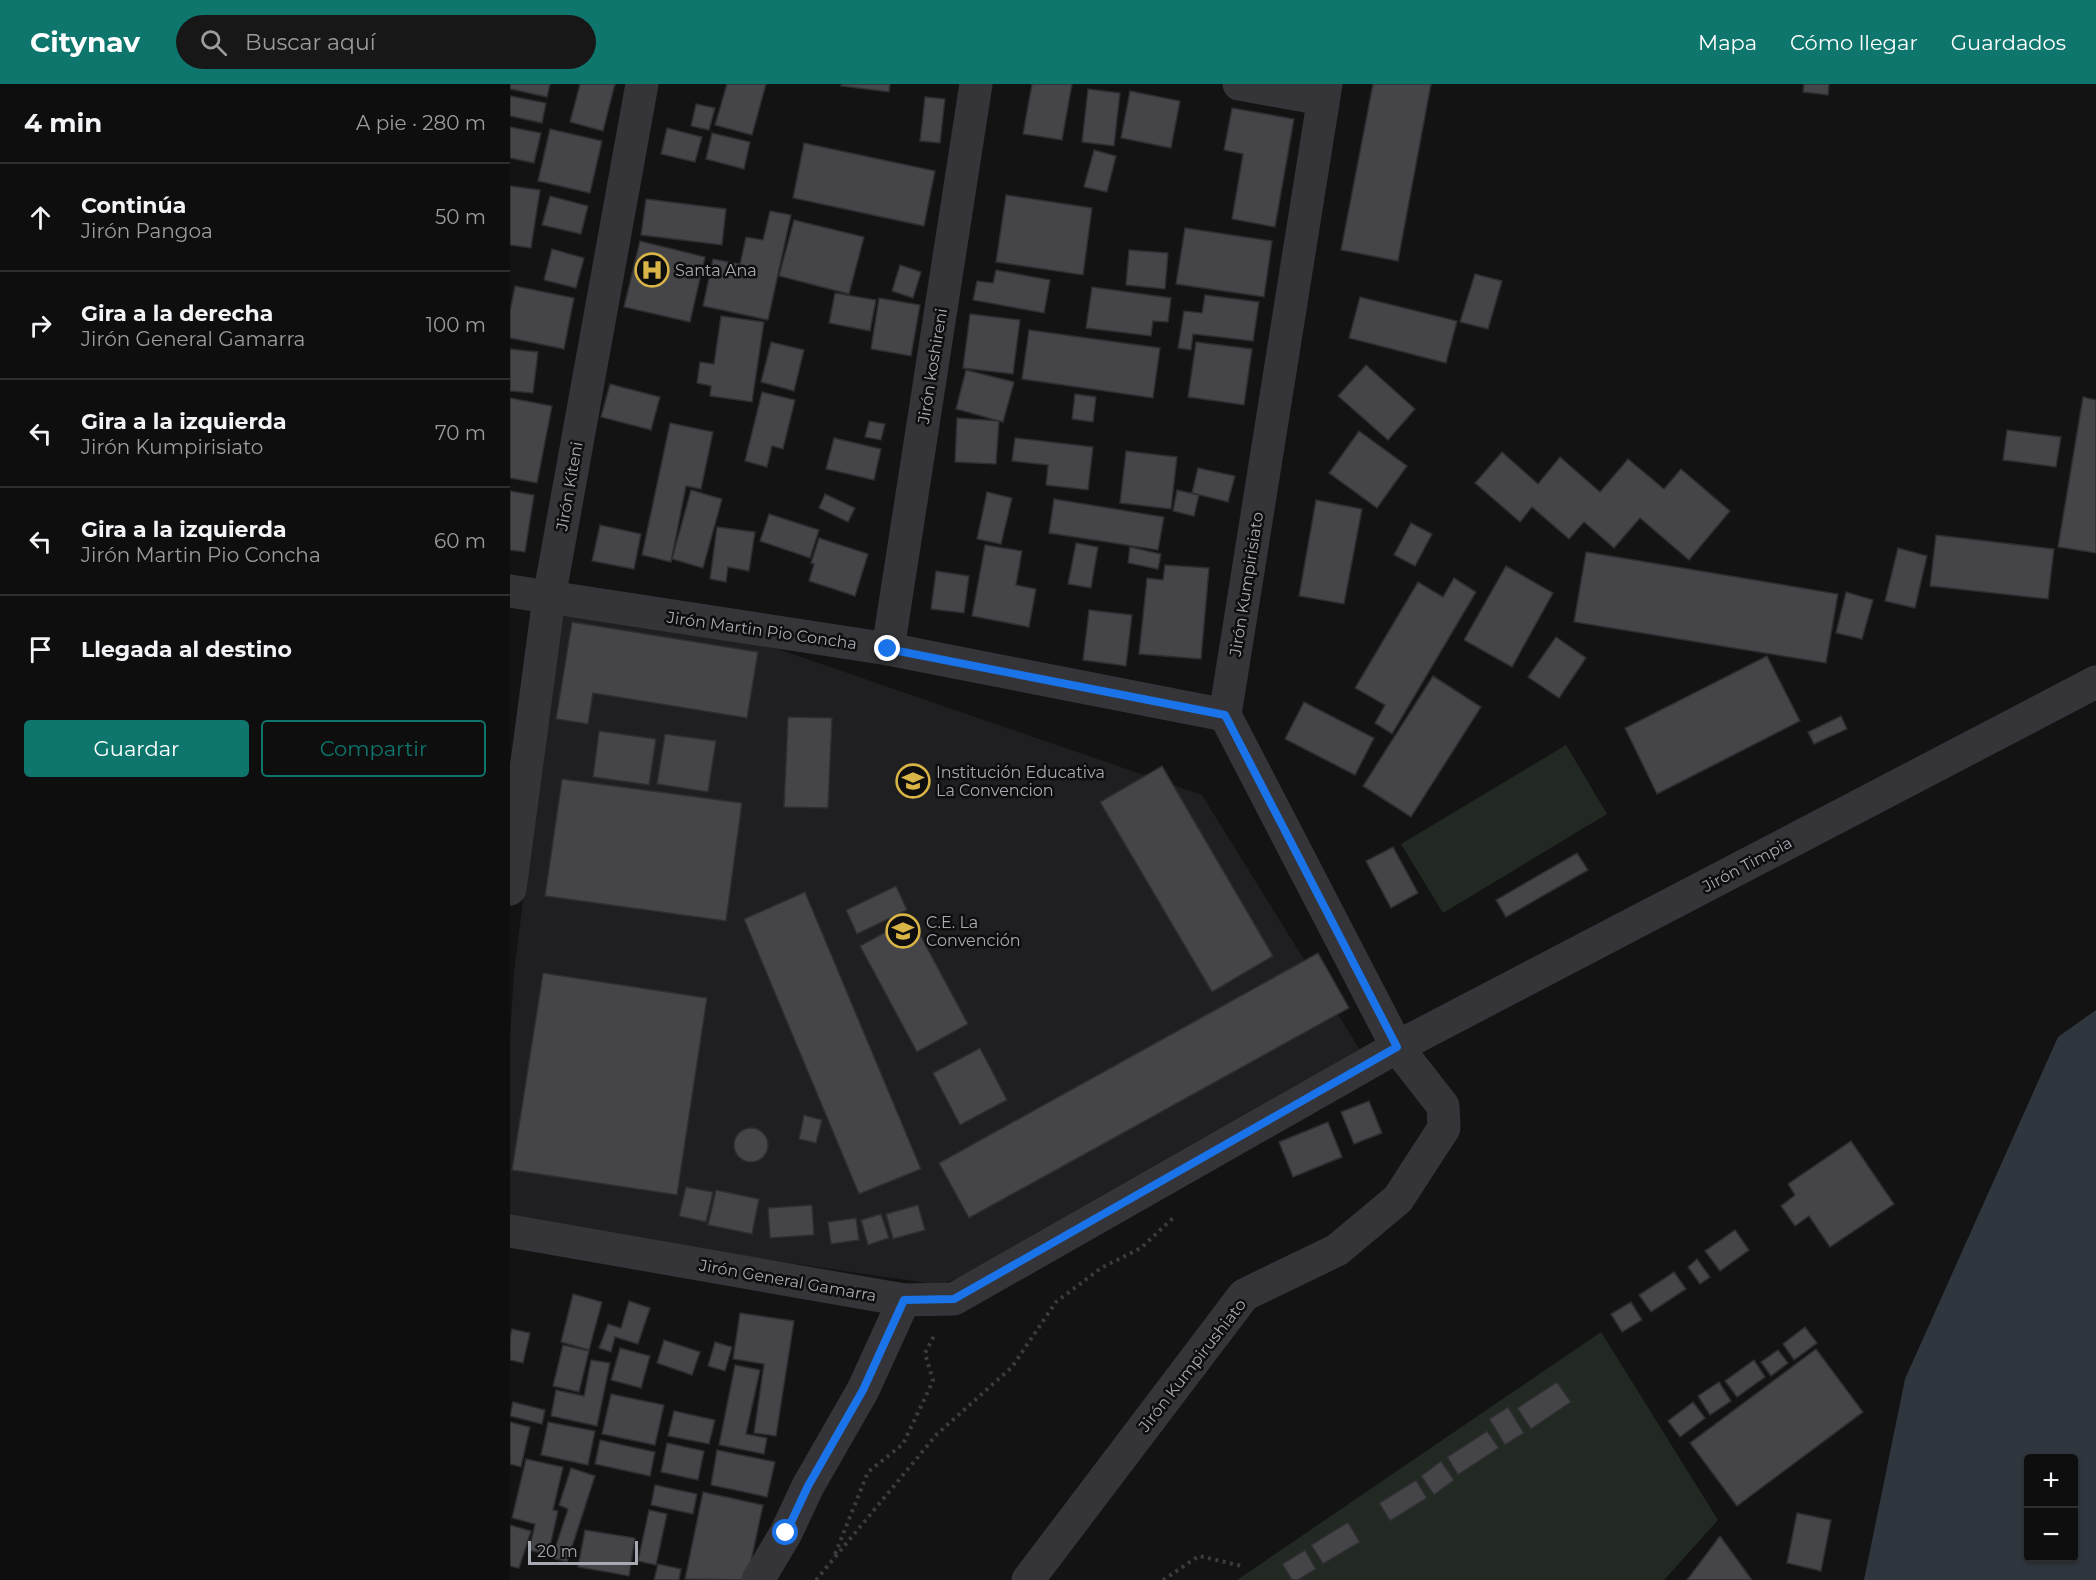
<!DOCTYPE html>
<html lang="es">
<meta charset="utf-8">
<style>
:root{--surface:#0e0e0f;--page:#171718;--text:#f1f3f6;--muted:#9b9c9e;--line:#2e2e2f;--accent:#0f766e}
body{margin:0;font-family:Montserrat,sans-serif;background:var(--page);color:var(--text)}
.controls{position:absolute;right:18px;bottom:18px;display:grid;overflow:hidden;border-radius:6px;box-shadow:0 2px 4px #0004}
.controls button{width:54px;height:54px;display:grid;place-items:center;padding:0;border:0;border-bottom:2px solid var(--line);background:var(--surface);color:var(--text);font:30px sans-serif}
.scale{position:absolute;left:18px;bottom:15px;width:110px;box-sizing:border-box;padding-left:6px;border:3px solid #a7a9b3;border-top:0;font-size:16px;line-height:21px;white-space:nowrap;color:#a7a9b3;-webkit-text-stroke:4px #0e0e0f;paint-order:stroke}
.stop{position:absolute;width:18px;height:18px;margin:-14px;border:4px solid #1a73e8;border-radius:50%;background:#fff}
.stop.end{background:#1a73e8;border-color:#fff;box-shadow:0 2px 6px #0008}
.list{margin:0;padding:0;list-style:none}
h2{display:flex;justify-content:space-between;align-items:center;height:78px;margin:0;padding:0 24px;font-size:26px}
h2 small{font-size:20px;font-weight:400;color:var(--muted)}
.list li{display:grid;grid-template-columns:39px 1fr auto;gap:18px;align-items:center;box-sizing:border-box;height:108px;padding:0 24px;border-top:2px solid var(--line)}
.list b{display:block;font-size:22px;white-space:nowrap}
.list p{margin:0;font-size:20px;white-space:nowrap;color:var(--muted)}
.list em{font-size:20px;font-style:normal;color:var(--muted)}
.actions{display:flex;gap:12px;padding:18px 24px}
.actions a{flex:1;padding:14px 0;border:2px solid var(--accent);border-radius:6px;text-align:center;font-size:21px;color:var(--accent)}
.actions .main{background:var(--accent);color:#fff}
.icon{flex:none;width:33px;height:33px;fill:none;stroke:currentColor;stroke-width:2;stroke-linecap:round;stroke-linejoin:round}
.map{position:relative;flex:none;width:1586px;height:1496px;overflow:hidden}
header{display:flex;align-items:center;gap:36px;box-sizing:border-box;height:84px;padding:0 30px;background:var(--accent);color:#fff}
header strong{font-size:28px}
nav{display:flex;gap:33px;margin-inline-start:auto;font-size:21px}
.search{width:420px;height:54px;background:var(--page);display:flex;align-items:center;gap:15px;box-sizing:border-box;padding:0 21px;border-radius:33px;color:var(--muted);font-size:22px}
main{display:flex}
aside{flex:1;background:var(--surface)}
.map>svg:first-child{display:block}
</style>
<header>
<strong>Citynav</strong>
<div class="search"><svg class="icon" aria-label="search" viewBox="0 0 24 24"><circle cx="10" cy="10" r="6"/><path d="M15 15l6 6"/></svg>Buscar aquí</div>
<nav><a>Mapa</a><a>Cómo llegar</a><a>Guardados</a></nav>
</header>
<main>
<aside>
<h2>4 min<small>A pie · 280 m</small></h2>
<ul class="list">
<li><svg class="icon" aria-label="ahead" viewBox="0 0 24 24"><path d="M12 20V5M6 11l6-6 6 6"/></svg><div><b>Continúa</b><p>Jirón Pangoa</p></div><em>50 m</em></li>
<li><svg class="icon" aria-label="right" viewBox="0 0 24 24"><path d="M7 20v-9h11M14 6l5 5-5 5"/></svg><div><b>Gira a la derecha</b><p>Jirón General Gamarra</p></div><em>100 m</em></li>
<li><svg class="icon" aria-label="left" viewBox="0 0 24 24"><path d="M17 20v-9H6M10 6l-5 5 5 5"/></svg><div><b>Gira a la izquierda</b><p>Jirón Kumpirisiato</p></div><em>70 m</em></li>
<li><svg class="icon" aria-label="left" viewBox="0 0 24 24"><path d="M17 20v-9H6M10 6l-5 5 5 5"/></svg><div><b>Gira a la izquierda</b><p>Jirón Martin Pio Concha</p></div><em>60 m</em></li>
<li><svg class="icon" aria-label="arrive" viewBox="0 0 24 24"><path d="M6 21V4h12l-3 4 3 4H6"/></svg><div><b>Llegada al destino</b></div></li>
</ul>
<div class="actions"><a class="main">Guardar</a><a>Compartir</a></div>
</aside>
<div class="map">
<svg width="1586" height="1496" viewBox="0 0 1586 1496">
<rect width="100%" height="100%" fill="#131314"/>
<!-- built -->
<polygon fill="#1f1f21" points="50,528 262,563 692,711 852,969 483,1180 430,1201 0,1138 0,954 4,888"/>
<!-- green -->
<g fill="#222923">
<polygon points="1056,661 1097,730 933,829 891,760"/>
<polygon points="1091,1248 1208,1436 1154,1496 727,1496"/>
</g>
<!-- water -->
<path fill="#30363d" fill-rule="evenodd" d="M1586 926V1496H1354L1395 1295 1548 953ZM1518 1374H1564V1474H1518Z"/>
<!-- building -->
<g fill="#454549" stroke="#2e2d30" stroke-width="1.5">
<polygon points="0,0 40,0 37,13 0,5"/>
<polygon points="70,0 105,0 93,47 60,38"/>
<polygon points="217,0 256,0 242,51 205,41"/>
<polygon points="332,0 380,0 379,8 331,2"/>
<polygon points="522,0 562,0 552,56 513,50"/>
<polygon points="863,0 921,0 888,177 831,166"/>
<polygon points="1294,0 1319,0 1318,11 1293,8"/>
<polygon points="578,5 610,9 604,62 572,58"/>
<polygon points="620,7 670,17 661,64 611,54"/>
<polygon points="0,12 36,19 32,39 0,32"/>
<polygon points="415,13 435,15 430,59 410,57"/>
<polygon points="186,20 205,24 199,46 181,42"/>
<polygon points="722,24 784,35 765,143 722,135 733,70 714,66"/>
<polygon points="0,43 31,49 24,79 0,74"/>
<polygon points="157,44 192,53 185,78 151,70"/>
<polygon points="40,45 92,57 80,109 28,97"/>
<polygon points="202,49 240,58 234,85 196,75"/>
<polygon points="294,59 425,87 414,142 283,114"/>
<polygon points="584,66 606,72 597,108 574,103"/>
<polygon points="0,102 30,106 21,164 0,161"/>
<polygon points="496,111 582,124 573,191 486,178"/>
<polygon points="40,112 78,122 71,150 32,141"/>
<polygon points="136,115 216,125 212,161 131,151"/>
<polygon points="260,127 281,131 258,236 193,222 203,175 230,180 236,153 253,156"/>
<polygon points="284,136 354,153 339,210 269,192"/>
<polygon points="675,144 762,157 754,213 666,200"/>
<polygon points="130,157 195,173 180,238 114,223"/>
<polygon points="42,165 74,174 66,204 34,196"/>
<polygon points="619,166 658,169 655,205 616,201"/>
<polygon points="390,181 411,188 403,214 382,207"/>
<polygon points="486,186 540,196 534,229 463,216 467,197 483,199"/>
<polygon points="965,190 992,197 978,245 950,238"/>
<polygon points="5,202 64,214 54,265 0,254 0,227"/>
<polygon points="582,203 661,214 658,238 643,237 641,252 576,244"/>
<polygon points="325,209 366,216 360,247 319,239"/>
<polygon points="695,211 749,218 743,257 683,250 681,266 668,264 674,227 692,229"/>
<polygon points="850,213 947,237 936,279 839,254"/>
<polygon points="369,214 410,221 401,272 361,265"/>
<polygon points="460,230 510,236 503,290 453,284"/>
<polygon points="211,232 254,238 242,318 200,312 201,302 187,299 190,278 204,280"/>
<polygon points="519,246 650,264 643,314 512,295"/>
<polygon points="261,258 294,266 284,307 251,298"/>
<polygon points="686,258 742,265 734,321 678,313"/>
<polygon points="0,265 28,268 23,309 0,307"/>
<polygon points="856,281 905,325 878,356 828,312"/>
<polygon points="456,286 504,298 493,338 446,325"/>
<polygon points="100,300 150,313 141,346 91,333"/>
<polygon points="252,308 285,316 273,365 262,362 257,383 235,377"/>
<polygon points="565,310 586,313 583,338 562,335"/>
<polygon points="1573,313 1586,316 1586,469 1548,463"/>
<polygon points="0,314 42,322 27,399 0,394"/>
<polygon points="447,334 489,337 486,380 445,378"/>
<polygon points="359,337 375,340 371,356 355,353"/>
<polygon points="160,339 203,348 191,405 176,402 161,478 132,471"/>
<polygon points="1497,346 1551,353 1546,383 1493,376"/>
<polygon points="849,347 897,382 867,424 819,389"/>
<polygon points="324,354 371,365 364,396 316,385"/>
<polygon points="505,354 583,363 578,406 536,401 538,381 502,377"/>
<polygon points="616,367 667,373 661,425 610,419"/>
<polygon points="992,368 1028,400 1050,373 1090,408 1118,375 1154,405 1171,385 1220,427 1179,476 1130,434 1104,464 1074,438 1059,455 1022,423 1010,438 965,399"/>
<polygon points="688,384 725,392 718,418 682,409"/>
<polygon points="181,406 212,415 193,484 162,475"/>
<polygon points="667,406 689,411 684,432 663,427"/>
<polygon points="0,407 24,411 15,468 0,466"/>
<polygon points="477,408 502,414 491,460 467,455"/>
<polygon points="315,410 345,424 338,438 309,424"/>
<polygon points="544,415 654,433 648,466 539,449"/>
<polygon points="806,416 852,425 834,520 789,512"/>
<polygon points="259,430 309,446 300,474 250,457"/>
<polygon points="901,439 922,450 905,482 884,471"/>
<polygon points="90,441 131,450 124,485 82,477"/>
<polygon points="207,443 245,448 239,487 218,483 216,498 200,495"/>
<polygon points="1426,451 1544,465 1538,515 1420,502"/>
<polygon points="309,454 358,470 345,512 299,497 304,480 301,479"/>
<polygon points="566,459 588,463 581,504 558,500"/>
<polygon points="475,461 512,467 506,501 526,505 519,543 462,532"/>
<polygon points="620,463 651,470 648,485 618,479"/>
<polygon points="1388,464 1417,472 1405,524 1375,517"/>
<polygon points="1076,468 1328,510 1316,579 1064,538"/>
<polygon points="655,481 699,484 691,575 629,570 637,494 653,496"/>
<polygon points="996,482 1043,509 1002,583 954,556"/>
<polygon points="426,487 459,492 454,529 421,525"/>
<polygon points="944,494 966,508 882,650 865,639 875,621 845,604 908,498 933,513"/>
<polygon points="1336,508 1363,516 1352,555 1326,549"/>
<polygon points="579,526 622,531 616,582 573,576"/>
<polygon points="62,538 248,568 237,634 83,609 78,640 46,635"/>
<polygon points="1046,553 1076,574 1049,614 1018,593"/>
<polygon points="1257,572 1290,637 1147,710 1115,644"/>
<polygon points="923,592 971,623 901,733 853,702"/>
<polygon points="794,618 864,654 845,691 775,655"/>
<polygon points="1331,632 1337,645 1304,660 1298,648"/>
<polygon points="278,633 322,634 318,724 274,723"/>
<polygon points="89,647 146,655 139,701 83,693"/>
<polygon points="155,650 206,657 198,708 147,700"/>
<polygon points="652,682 763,872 702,908 590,718"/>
<polygon points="52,695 232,719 216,837 35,812"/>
<polygon points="883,763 908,809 881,824 856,777"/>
<polygon points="1067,769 1078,786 996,833 986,816"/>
<polygon points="386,802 397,826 347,850 336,826"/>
<polygon points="295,808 411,1085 349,1110 234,835"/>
<polygon points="401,834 458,940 407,968 350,862"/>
<polygon points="808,869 839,924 459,1134 429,1079"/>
<polygon points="33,889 197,914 167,1111 2,1086"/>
<polygon points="470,964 497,1016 450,1041 423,989"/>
<polygon points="859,1017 872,1049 844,1060 831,1028"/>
<polygon points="294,1031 312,1036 306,1059 289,1055"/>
<polygon points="818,1038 832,1073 783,1093 769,1058"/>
<circle cx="241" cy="1061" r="17"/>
<polygon points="1341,1057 1384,1120 1320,1163 1299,1132 1285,1142 1271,1122 1285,1111 1278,1100"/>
<polygon points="176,1103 203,1108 196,1138 169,1132"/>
<polygon points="206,1106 249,1115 242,1150 198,1141"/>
<polygon points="302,1121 304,1151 260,1154 258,1124"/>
<polygon points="408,1121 415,1146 383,1155 376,1130"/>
<polygon points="371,1130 379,1154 358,1161 351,1136"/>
<polygon points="346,1134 349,1156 321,1160 318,1138"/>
<polygon points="1225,1146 1239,1166 1210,1187 1195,1167"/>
<polygon points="1187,1175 1200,1193 1190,1200 1178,1183"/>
<polygon points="1164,1188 1176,1205 1141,1228 1129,1211"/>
<polygon points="63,1210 92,1218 79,1266 51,1258"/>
<polygon points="119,1217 140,1224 128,1260 105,1253 101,1268 89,1264 98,1240 111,1244"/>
<polygon points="1121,1218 1132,1236 1112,1248 1101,1230"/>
<polygon points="230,1229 284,1237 266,1352 244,1349 254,1280 223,1275"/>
<polygon points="1295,1243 1307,1259 1284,1276 1273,1260"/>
<polygon points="2,1245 20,1249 13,1279 0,1276 0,1254"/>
<polygon points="154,1256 190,1268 182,1291 147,1279"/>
<polygon points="205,1258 222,1263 215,1287 198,1282"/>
<polygon points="53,1261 79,1267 69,1308 43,1302"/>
<polygon points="110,1264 140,1272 131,1304 101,1296"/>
<polygon points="1306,1265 1353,1328 1227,1422 1180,1359"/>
<polygon points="1268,1266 1278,1279 1261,1292 1251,1278"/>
<polygon points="81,1276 100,1279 87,1342 41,1332 46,1306 74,1312"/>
<polygon points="1244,1276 1255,1293 1227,1313 1215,1297"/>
<polygon points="225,1281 250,1286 236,1350 257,1354 254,1370 209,1361"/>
<polygon points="1047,1298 1061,1318 1021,1345 1007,1324"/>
<polygon points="1209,1298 1221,1317 1200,1331 1188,1312"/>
<polygon points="101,1310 154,1321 145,1361 92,1350"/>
<polygon points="3,1318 35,1326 32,1340 0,1332"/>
<polygon points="1183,1318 1195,1334 1170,1353 1158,1337"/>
<polygon points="998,1323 1014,1349 995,1361 979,1335"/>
<polygon points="164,1327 205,1336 199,1360 158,1352"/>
<polygon points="0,1338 20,1343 11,1383 0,1380"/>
<polygon points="38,1338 85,1347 78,1381 31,1371"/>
<polygon points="977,1347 989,1364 948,1391 937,1373"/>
<polygon points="90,1356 145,1368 140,1392 85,1380"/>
<polygon points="157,1359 194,1367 188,1396 151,1388"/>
<polygon points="207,1366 265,1378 257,1413 201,1401"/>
<polygon points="16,1375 53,1383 43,1426 48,1427 38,1471 19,1466 25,1440 2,1434"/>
<polygon points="931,1377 944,1396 924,1411 911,1392"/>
<polygon points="61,1384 85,1392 57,1478 42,1474 58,1425 49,1421"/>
<polygon points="906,1396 917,1414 880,1437 869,1419"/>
<polygon points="145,1401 187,1410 183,1430 141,1421"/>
<polygon points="193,1408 253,1421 237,1496 175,1495"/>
<polygon points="139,1426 157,1430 146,1481 128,1477"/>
<polygon points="1287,1429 1321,1436 1311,1487 1277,1479"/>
<polygon points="838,1438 850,1458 813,1480 801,1461"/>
<polygon points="0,1441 21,1447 9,1484 0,1482"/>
<polygon points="75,1446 125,1454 119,1492 68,1483"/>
<polygon points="1210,1452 1242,1496 1177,1496"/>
<polygon points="795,1466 806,1485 788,1496 782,1496 772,1480"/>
<polygon points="148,1480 171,1485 169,1496 144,1496"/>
</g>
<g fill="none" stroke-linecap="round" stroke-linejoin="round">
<!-- path -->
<g stroke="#3b3c40" stroke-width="4" stroke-dasharray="3 4.5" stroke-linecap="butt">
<polyline points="325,1470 358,1388 393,1360 423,1297 415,1269 425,1250"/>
<polyline points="306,1496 427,1350 502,1283 546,1218 591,1184 631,1164 663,1134"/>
<polyline points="653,1496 689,1472 732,1482"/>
</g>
<!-- minor -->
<g stroke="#353539" stroke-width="33">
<polyline points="729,0 812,15"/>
<polyline points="0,507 378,565 715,631"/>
<polyline points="378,565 466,0"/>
<polyline points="0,805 39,514 132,0"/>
<polyline points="0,1147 394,1216 444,1215 887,963 1586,598"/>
<polyline points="248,1496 276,1449 298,1402 353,1306 394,1216"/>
<polyline points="518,1496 734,1211 827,1166 888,1115 934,1044 933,1022 887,963 715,631 816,0"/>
</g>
</g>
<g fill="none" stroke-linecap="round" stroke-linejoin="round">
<!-- route -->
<polyline stroke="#1a73e8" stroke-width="8" points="276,1449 298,1402 353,1306 394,1216 444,1215 887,963 715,631 378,565"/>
</g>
<!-- icons -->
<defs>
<symbol id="hospital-ring" viewBox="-11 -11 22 22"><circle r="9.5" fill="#0e0e0f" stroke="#d9b446" stroke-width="1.5"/><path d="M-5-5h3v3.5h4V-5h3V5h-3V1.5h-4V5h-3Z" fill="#d9b446"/></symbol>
<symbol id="school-ring" viewBox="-11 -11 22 22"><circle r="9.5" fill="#0e0e0f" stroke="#d9b446" stroke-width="1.5"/><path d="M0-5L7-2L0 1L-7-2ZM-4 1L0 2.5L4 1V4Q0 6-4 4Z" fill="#d9b446"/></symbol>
</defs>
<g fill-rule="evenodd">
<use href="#hospital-ring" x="123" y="167" width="38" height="38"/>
<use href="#school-ring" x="384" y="678" width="38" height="38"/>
<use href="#school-ring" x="374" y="828" width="38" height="38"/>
</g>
<g text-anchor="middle" stroke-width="5" stroke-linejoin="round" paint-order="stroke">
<!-- poi labels -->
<g font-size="16" fill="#a7a9b3" stroke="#0e0e0f" text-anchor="start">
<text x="165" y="192">Santa Ana</text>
<text x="426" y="694">Institución Educativa<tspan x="426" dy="18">La Convencion</tspan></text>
<text x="416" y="844">C.E. La<tspan x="416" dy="18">Convención</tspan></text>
</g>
<!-- street labels -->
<g font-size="16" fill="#a7a9b3" stroke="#0e0e0f">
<text transform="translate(422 282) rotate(-81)" y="6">Jirón koshireni</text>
<text transform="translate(59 402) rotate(-80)" y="6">Jirón Kiteni</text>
<text transform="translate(736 500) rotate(-81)" y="6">Jirón Kumpirisiato</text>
<text transform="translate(252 546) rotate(8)" y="6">Jirón Martin Pio Concha</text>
<text transform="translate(1237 780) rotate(-28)" y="6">Jirón Timpia</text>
<text transform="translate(278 1196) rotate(10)" y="6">Jirón General Gamarra</text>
<text transform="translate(682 1281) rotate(-52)" y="6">Jirón Kumpirushiato</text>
</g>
</g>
</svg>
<div class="controls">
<button>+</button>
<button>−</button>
</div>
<div class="scale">20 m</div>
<div class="stop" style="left:276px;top:1449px"></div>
<div class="stop end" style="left:378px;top:565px"></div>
</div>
</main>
